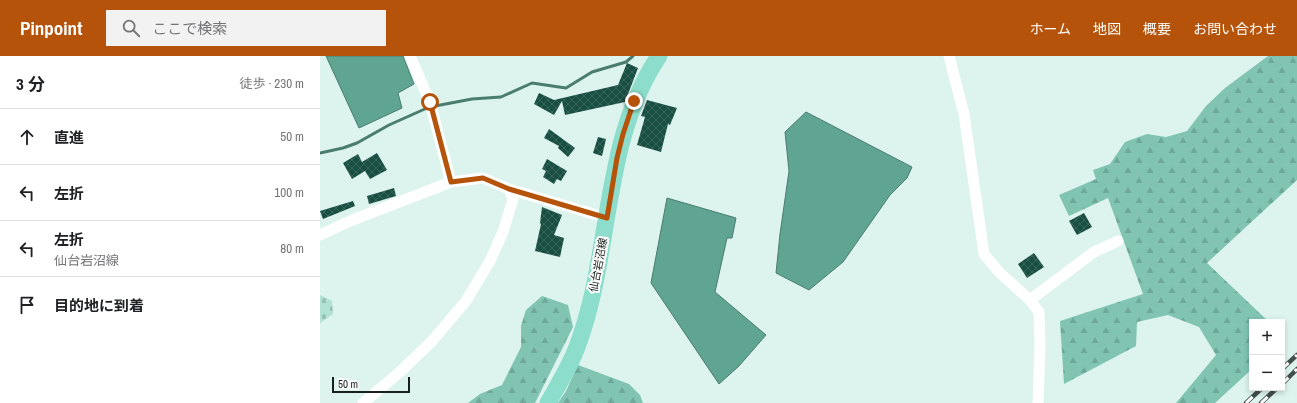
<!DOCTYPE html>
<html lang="ja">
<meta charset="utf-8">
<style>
:root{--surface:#fff;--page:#f2f2f2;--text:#202124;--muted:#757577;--line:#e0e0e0;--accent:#b45309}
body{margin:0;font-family:"Archivo Narrow","Noto Sans JP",sans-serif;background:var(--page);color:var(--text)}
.controls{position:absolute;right:12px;bottom:12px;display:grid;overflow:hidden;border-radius:0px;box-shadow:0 2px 6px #0003}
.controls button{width:36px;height:36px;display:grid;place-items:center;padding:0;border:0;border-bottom:1px solid var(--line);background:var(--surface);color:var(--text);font:20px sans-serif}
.scale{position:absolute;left:12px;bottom:10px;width:78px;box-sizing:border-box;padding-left:4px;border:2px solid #17201d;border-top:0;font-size:11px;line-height:14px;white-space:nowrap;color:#17201d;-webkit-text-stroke:3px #fff;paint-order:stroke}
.stop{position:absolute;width:12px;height:12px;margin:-9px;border:3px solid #b45309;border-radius:50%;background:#fff}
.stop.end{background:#b45309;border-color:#fff;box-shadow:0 1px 4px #0008}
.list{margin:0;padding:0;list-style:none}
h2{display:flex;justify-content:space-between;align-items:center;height:52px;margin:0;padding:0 16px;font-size:17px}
h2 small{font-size:13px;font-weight:400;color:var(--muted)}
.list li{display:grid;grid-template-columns:26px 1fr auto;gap:12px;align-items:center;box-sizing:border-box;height:56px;padding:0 16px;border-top:1px solid var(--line)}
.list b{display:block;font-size:15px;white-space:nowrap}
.list p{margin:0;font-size:13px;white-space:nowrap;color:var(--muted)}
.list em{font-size:13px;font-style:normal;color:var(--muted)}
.icon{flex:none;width:22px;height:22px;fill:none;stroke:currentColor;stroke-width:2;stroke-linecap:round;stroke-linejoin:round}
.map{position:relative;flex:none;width:977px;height:347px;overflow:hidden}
header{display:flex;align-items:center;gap:24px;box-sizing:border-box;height:56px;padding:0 20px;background:var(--accent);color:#fff}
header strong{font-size:19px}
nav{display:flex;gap:22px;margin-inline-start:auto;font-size:14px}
.search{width:280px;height:36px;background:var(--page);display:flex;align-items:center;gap:10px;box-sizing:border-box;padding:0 14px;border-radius:0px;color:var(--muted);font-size:15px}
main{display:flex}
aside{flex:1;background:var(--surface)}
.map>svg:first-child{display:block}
</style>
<header>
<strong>Pinpoint</strong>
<div class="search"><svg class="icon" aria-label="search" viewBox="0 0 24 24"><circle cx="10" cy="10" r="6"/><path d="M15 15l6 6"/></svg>ここで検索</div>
<nav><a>ホーム</a><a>地図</a><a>概要</a><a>お問い合わせ</a></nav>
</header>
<main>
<aside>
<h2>3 分<small>徒歩 · 230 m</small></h2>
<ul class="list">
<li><svg class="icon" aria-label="ahead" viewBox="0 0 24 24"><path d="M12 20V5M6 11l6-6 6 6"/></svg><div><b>直進</b></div><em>50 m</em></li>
<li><svg class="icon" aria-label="left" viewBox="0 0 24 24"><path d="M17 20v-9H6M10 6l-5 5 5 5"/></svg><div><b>左折</b></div><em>100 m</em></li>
<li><svg class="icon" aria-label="left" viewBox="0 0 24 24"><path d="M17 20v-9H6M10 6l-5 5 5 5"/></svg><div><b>左折</b><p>仙台岩沼線</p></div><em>80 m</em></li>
<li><svg class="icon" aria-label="arrive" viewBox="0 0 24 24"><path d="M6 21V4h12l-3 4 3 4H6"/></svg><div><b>目的地に到着</b></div></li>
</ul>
</aside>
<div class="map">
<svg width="977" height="347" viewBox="0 0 977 347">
<defs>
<pattern id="forest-firs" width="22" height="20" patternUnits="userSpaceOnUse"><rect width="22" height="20" fill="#80c4b1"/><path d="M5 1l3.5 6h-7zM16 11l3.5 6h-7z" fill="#6ea898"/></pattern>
<pattern id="cemetery-stones" width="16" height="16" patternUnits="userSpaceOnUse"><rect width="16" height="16" fill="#b2e2d4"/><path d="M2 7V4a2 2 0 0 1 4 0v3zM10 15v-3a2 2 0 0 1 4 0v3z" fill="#98c2b6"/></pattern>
<pattern id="building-cross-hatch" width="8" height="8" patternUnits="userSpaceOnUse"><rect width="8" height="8" fill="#194e42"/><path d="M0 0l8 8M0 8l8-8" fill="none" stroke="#39645a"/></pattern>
</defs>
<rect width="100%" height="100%" fill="#dcf4ed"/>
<!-- forest -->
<g fill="url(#forest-firs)">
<polygon points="948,0 977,0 977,124 887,207 949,266 932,266 932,313 895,347 856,347 896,299 879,271 848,259 817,266 816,290 744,328 740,265 823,238 788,142 749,160 739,139 776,123 773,114 790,108 805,86 827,78 846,81 867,75 886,50 905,32"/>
<polygon points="222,240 248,249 253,271 215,347 148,347 160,338 182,329 201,291 201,270 206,254"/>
<polygon points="258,309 309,328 320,339 323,347 238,347 246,335"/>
</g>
<!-- cemetery -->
<polygon fill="url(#cemetery-stones)" points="0,239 12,245 13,258 0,267"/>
<!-- water -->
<g fill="#60a492" stroke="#4a7c6f">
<polygon points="6,0 83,0 94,28 78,37 82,52 39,72"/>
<polygon points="486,56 592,111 587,122 570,139 523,206 489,234 456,217 460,178 469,115 465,76"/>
<polygon points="347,142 416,162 412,182 407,182 395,236 446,279 419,310 399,328 331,227"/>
</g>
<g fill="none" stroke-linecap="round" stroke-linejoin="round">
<!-- stream -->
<g stroke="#4a7c6f" stroke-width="3">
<polyline points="115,50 152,43 181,41 212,27 246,32 272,16 306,6 313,0"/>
<polyline points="0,97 23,92 37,87 69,69 107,52"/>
</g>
</g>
<!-- building -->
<g fill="url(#building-cross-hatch)">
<polygon points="307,7 318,12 305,46 245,59 242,45 234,59 214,48 219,37 234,44 298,29"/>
<polygon points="327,44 357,52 350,69 348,68 341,96 317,89 325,61 321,60"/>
<polygon points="229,73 255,92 248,101 238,92 239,90 224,82"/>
<polygon points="278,81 286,83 282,100 273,97"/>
<polygon points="57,97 67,114 50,123 45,115 32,123 23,107 38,98 42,106"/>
<polygon points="227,103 247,115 241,125 237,123 234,128 223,121 226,115 222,113"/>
<polygon points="74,132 76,140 49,148 47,140"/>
<polygon points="33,145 35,150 3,163 0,155"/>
<polygon points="222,151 242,159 234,179 244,182 240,201 215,195 221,168 220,167"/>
<polygon points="764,157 772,171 757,179 749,165"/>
<polygon points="714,197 724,211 707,222 698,208"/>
</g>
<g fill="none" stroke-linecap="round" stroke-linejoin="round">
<!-- minor -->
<g stroke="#fff" stroke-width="11">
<polyline points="90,0 110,46 131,126"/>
<polyline points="629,0 644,58 664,198 679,216 710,244 719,256 720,290 718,347"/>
<polyline points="0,179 30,165 131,126 163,122 189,133 287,162"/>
<polyline points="710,244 774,196 798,185"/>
<polyline points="43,347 81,315 112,285 146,245 170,205 183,176 193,143 189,133"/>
</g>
<!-- primary -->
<path stroke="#8cddcb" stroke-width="17" d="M228 347C238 329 250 310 257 291 293 196 281 86 339 0"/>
<defs>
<g id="rail">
<polyline points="962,313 977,299"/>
<polyline points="962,328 977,313"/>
<polyline points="926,347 942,332"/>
<polyline points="941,347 957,332"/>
</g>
</defs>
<!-- rail casing -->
<use href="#rail" stroke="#434f4b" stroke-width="4.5"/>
<!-- rail -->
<use href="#rail" stroke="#fff" stroke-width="3" stroke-dasharray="9" stroke-linecap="butt"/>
</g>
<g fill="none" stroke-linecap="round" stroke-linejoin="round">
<!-- route -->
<polyline stroke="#b45309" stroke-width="5" points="110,46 131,126 163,122 189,133 287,162 297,102 303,78 314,45"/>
</g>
<g text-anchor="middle" stroke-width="4" stroke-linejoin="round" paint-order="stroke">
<!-- street labels -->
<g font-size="11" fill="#17201d" stroke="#fff">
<text transform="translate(278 209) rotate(-79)" y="4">仙台岩沼線</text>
</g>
</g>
</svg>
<div class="controls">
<button>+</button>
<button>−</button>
</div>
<div class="scale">50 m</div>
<div class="stop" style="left:110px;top:46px"></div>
<div class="stop end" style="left:314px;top:45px"></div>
</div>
</main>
